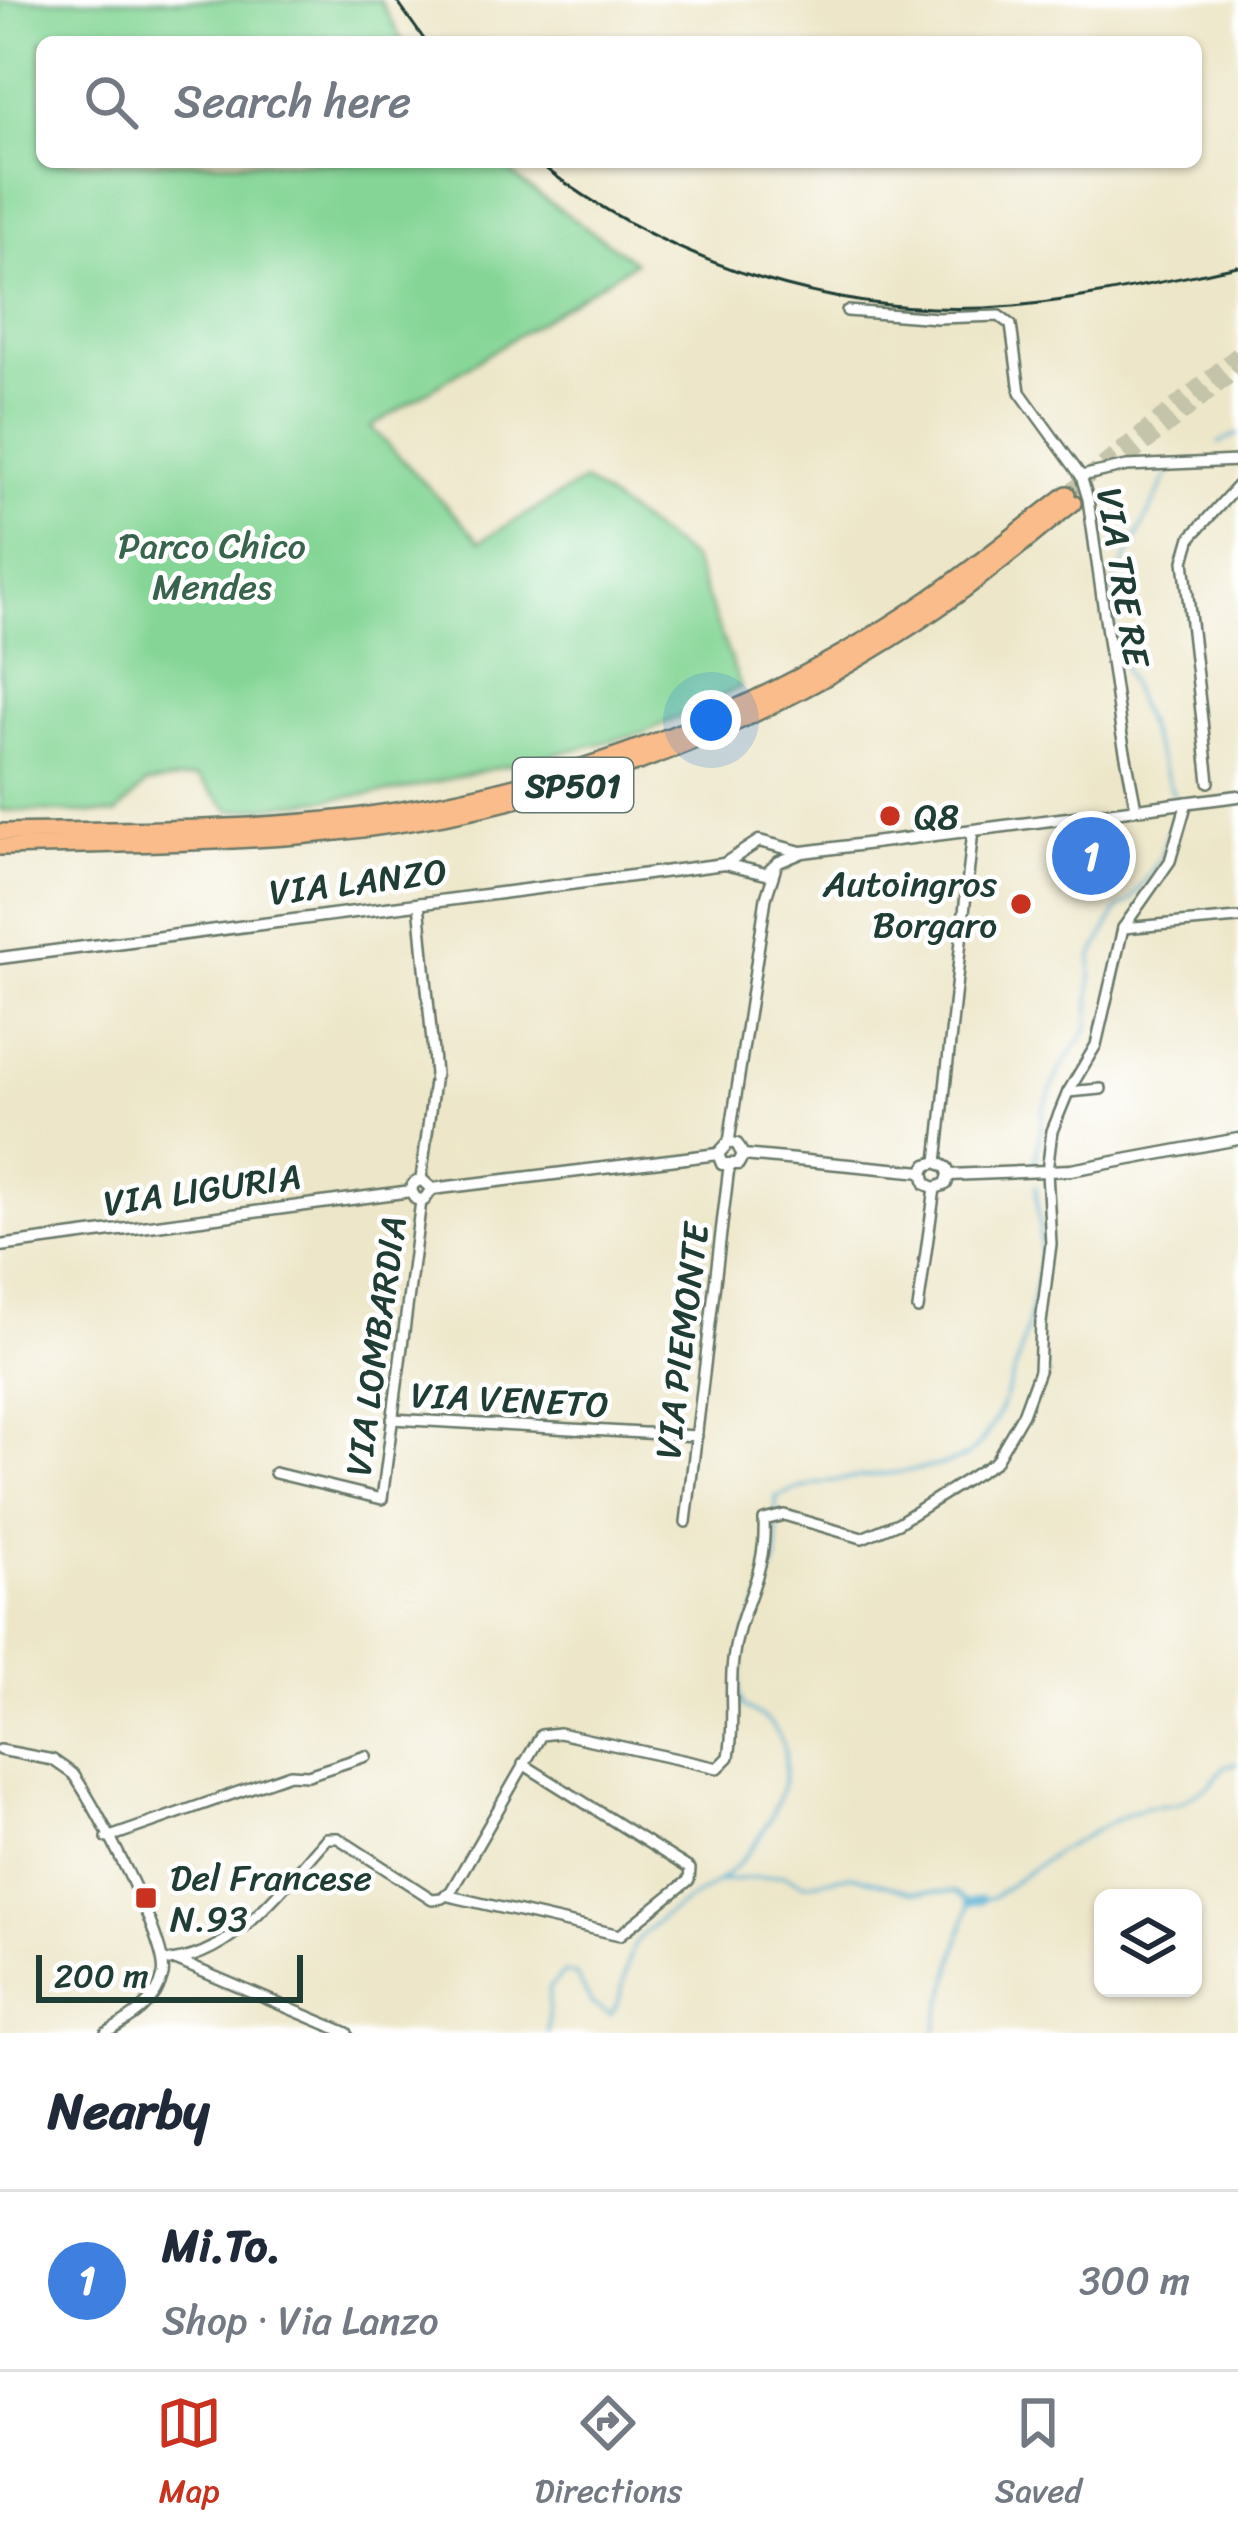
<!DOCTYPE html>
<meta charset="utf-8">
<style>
:root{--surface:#fff;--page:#f2f2f3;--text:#1f2937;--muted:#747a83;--line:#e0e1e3;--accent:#c8321e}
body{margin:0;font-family:Sriracha,sans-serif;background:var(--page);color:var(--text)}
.controls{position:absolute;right:36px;bottom:36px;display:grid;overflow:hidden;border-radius:18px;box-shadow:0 3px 9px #0004}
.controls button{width:108px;height:108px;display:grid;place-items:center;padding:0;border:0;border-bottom:3px solid var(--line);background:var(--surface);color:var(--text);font:60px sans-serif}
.scale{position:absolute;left:36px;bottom:30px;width:267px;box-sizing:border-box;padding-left:12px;border:6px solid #1f3d34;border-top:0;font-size:33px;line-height:42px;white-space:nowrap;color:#1f3d34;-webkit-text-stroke:9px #fff;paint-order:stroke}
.you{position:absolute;left:711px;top:720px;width:42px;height:42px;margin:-30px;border:9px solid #fff;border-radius:50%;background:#1a73e8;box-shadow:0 0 0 18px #1a73e833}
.badge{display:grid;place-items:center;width:78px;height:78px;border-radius:50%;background:var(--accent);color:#fff;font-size:39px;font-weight:700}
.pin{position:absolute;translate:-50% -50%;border:6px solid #fff;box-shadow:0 3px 12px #0006}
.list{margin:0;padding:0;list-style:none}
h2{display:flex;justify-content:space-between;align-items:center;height:156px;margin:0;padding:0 48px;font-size:51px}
h2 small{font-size:39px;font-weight:400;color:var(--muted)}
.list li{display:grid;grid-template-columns:78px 1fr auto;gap:36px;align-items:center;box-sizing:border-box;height:180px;padding:0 48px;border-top:3px solid var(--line)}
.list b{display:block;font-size:45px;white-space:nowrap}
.list p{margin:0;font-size:39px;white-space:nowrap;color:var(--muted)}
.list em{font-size:39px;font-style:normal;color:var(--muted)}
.icon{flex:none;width:66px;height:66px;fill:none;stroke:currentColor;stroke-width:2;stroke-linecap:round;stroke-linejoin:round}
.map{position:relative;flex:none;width:1238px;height:2033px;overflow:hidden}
.search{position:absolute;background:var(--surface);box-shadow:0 3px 9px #0004;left:36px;right:36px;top:36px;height:132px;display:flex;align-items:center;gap:30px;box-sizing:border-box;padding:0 42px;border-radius:18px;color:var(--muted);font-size:45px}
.sheet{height:336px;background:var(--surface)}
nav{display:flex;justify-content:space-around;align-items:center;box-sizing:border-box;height:168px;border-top:3px solid var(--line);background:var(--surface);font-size:33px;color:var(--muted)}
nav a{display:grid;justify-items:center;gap:6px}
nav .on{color:var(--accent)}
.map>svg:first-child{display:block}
</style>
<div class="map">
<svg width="1238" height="2033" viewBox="0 0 1238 2033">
<rect width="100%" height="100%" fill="#fff"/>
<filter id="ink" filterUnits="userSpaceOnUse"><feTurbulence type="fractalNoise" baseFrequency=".00833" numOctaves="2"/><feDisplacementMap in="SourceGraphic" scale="24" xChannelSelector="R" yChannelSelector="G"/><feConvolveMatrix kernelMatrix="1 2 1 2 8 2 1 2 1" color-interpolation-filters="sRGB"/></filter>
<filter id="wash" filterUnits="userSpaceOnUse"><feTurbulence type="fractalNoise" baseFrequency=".004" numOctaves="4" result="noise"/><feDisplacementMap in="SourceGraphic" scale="48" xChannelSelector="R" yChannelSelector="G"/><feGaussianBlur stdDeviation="2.7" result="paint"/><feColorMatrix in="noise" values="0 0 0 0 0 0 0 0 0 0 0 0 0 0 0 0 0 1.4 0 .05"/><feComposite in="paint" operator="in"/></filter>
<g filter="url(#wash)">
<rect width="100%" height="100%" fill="#ede6c8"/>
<!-- green -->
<polygon fill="#85d696" stroke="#528a65" stroke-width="3" points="0,0 380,0 403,42 42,42 42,162 500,162 521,182 635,262 371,427 480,541 584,481 692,559 741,687 644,733 398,791 231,811 197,777 146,784 116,814 0,810"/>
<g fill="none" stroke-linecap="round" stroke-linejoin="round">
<!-- stream -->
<g stroke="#52add0" stroke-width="3">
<polyline points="1219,443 1238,434"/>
<polyline points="1170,470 1107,598 1125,671 1174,796"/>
<polyline points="1035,1164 1044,1108 1059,1071 1089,1027 1092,957 1118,908 1130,902 1160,859 1175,813"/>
<path d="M776 1511V1497C834 1472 899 1479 958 1460 1005 1446 1038 1296 1040 1250 1041 1229 1037 1206 1036 1185"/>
<polyline points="719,1881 783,1875 805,1884 852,1875 912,1892 955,1892 969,1903 935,2033"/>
<polyline points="981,1900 993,1897 1056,1852 1125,1815 1145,1807 1177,1804 1209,1786 1225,1766 1238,1763"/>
<path d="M548 2033 549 1988 564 1972 576 1975 592 2004 610 2015C628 1995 621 1960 639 1939 665 1907 707 1895 735 1867 765 1838 806 1766 773 1727 766 1718 752 1712 743 1706L739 1690 745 1637 777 1561V1524"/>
</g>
<!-- canal -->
<polyline stroke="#52add0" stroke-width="9" points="969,1903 981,1900"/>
</g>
</g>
<g filter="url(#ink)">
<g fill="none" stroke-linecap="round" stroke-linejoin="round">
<!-- trunk-tunnel -->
<g stroke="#c4c4aa" stroke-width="15" stroke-dasharray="15 8" stroke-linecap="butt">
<polyline points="1127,459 1238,369"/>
<polyline points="1067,494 1238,354"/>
</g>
<defs>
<g id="minor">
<polyline points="847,311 937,318 999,316 1011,325 1020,392 1081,476 1088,499 1121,731 1136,808"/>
<polyline points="1081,476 1127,466 1238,461"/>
<polyline points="1209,782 1184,561 1191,537 1238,485"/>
<polyline points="419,903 435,1074 421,1179"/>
<polyline points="1123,928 1238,918"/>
<polyline points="1068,1092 1101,1089"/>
<polyline points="729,1142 766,898 775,870"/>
<polyline points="937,1162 973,830"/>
<polyline points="918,1309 935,1188"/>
<polyline points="392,1419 697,1436"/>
<polyline points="275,1473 382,1499 421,1201"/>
<polyline points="686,1522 729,1167"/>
<path d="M0 1750 53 1760 73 1774C94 1802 170 1945 163 1975 156 2005 130 2019 106 2033"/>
<polyline points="107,1838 290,1774 308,1775 366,1756"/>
<polyline points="445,1895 620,1935 689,1880 690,1869 523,1764"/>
<path d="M164 1961C232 1960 285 1884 327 1838H338L432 1899 442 1898 451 1891 541 1735 559 1733 718 1768 729 1757C735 1725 729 1692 733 1660 739 1606 767 1578 764 1520L784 1515 862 1538 898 1523 995 1462 1023 1414 1039 1371 1041 1323 1051 1244 1047 1172 1052 1131 1068 1092 1096 1045 1123 928 1170 861 1187 802"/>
<polyline points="178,1961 347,2033"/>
</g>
<g id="tertiary">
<polyline points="724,864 759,841 801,852"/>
<polyline points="0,958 724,864 766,874 779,862 803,852 1238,796"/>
<polyline points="718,1154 722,1164 738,1164 743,1155"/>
<polyline points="718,1154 729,1142 737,1144 743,1155"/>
<polyline points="743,1155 923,1172"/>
<polyline points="923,1172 926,1184 935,1188 946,1184 949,1175"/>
<polyline points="923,1172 927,1165 937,1162 947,1168 949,1175"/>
<polyline points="949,1175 1071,1170 1238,1139"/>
<polyline points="432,1189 718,1154"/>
<polyline points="411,1191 413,1184 421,1179 432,1189"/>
<polyline points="411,1191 416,1199 424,1200 432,1189"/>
<polyline points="0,1246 411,1191"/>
</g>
<g id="trunk">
<path d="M0 832C118 829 238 831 355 817 561 790 757 716 929 599 977 566 1021 529 1067 494"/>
<path d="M0 847C106 844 213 844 319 834 541 813 752 735 937 609 984 577 1028 538 1073 503"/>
</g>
</defs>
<!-- minor casing -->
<use href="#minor" stroke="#677868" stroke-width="14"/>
<!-- tertiary casing -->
<use href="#tertiary" stroke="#677868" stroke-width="15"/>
<!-- trunk casing -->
<use href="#trunk" stroke="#677868" stroke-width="20"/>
<!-- minor -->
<use href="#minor" stroke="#fff" stroke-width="9"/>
<!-- tertiary -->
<use href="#tertiary" stroke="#fff" stroke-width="10"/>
<!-- trunk -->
<use href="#trunk" stroke="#f9bc8a" stroke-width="15"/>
<!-- rail -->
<g stroke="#1f3d34" stroke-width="3">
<polyline points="396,0 426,42"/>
<path d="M537 162C673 267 842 321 1014 306 1089 299 1164 281 1238 266"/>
</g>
</g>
</g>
<!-- markers -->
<g fill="#c8321e" stroke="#fff" stroke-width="4.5">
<circle cx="890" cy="816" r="12"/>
<circle cx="1021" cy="904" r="12"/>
<rect x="134" y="1886" width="24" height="24" rx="6"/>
</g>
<g text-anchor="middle" stroke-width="9" stroke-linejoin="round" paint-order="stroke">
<!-- shield labels -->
<rect fill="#fff" stroke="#627771" stroke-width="3" x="513" y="758" width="120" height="54" rx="9"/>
<g font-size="33" font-weight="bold" fill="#1f3d34">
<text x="573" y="797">SP501</text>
</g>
<!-- park labels -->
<g font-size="36" fill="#38634c" stroke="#fff">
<text x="212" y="558">Parco Chico<tspan x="212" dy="41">Mendes</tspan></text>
</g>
<!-- street labels -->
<g font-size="36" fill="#1f3d34" stroke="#fff">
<text transform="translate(1124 577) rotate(81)" y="13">VIA TRE RE</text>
<text transform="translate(358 881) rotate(-7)" y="13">VIA LANZO</text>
<text transform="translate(202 1189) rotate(-8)" y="13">VIA LIGURIA</text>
<text transform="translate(681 1341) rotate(-83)" y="13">VIA PIEMONTE</text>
<text transform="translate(375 1346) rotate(-82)" y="13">VIA LOMBARDIA</text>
<text transform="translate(510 1399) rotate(3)" y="13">VIA VENETO</text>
</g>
<!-- poi labels -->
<g font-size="36" fill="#1f3d34" stroke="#fff" text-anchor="start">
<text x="914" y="829">Q8</text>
<text x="997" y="896" text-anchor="end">Autoingros<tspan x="997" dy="41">Borgaro</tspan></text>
<text x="170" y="1890">Del Francese<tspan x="170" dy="41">N.93</tspan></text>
</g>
</g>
</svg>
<div class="controls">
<button><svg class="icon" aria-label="layers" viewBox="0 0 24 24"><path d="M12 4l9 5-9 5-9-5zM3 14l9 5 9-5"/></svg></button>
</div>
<div class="scale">200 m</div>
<div class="you"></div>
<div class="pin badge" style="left:1091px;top:856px;background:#3f7fe0">1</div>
<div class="search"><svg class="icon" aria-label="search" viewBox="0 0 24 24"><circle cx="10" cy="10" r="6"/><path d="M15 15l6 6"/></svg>Search here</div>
</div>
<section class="sheet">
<h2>Nearby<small></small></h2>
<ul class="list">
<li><span class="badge" style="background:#3f7fe0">1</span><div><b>Mi.To.</b><p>Shop · Via Lanzo</p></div><em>300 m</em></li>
</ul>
</section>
<nav>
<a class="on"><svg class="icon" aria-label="map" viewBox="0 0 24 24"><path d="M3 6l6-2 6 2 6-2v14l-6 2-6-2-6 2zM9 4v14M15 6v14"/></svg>Map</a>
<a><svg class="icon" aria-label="directions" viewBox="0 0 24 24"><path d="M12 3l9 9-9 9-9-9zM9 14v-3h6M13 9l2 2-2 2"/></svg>Directions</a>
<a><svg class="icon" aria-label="saved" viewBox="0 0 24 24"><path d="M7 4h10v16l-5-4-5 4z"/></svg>Saved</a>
</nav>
